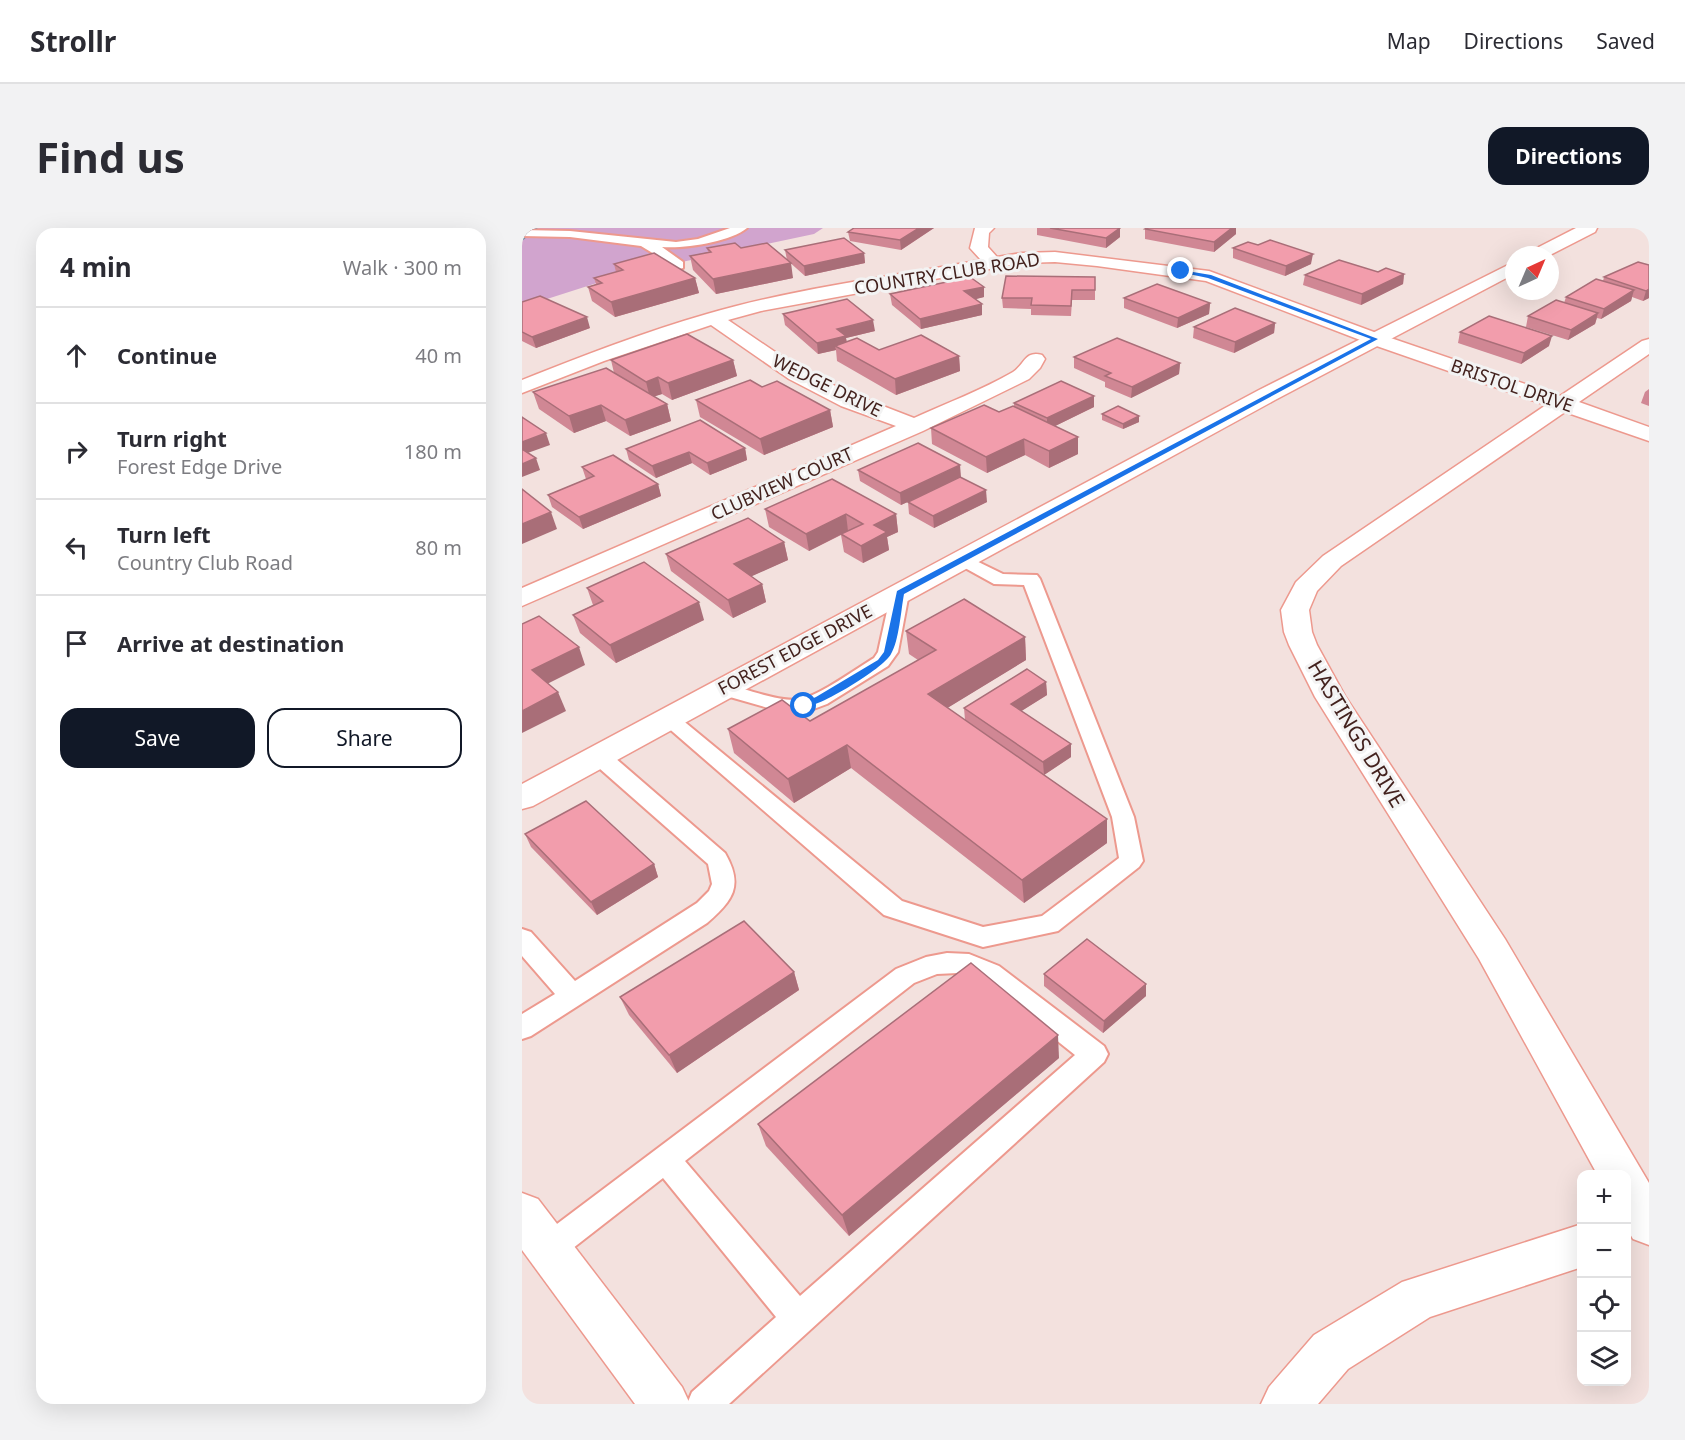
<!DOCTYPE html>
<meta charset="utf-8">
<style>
:root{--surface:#fff;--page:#f2f2f3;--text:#2b2b33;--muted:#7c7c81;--line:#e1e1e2;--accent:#111827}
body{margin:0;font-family:"Noto Sans",sans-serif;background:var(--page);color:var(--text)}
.controls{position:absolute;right:18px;bottom:18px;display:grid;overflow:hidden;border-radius:12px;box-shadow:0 6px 24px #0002}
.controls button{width:54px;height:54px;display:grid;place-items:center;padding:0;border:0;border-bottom:2px solid var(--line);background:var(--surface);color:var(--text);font:30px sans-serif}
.compass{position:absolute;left:983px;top:18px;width:54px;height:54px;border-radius:50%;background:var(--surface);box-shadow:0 6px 24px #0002;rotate:44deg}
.stop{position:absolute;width:18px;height:18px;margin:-14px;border:4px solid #1a73e8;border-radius:50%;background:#fff}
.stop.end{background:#1a73e8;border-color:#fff;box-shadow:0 2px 6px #0008}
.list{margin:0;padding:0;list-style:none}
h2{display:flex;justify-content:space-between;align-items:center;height:78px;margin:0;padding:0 24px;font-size:26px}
h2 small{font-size:20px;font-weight:400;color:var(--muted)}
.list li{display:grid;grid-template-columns:39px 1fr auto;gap:18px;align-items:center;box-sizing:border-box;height:96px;padding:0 24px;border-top:2px solid var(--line)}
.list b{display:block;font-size:22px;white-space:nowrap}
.list p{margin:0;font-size:20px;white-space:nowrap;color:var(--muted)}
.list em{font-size:20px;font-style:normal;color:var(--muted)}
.actions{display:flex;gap:12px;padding:18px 24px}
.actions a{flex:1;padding:14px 0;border:2px solid var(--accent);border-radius:18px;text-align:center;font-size:21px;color:var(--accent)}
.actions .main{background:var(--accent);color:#fff}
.icon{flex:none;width:33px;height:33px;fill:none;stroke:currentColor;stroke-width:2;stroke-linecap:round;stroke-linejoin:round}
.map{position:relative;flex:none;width:1127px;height:1176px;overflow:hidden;border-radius:18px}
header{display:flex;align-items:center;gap:36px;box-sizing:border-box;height:84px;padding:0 30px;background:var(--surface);border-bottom:2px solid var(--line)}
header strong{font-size:28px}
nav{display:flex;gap:33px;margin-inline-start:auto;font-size:21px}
.intro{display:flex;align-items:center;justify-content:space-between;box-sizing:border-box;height:144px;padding:0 36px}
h1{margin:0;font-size:42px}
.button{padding:15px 27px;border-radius:18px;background:var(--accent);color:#fff;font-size:21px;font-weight:700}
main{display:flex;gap:36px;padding:0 36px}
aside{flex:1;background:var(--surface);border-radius:18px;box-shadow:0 6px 24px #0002}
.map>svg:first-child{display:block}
</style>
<header>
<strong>Strollr</strong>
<nav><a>Map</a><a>Directions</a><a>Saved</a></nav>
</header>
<div class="intro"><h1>Find us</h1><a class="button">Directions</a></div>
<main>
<aside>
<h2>4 min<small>Walk · 300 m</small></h2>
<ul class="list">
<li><svg class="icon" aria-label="ahead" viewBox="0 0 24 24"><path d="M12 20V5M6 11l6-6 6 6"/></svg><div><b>Continue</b></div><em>40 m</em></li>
<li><svg class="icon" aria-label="right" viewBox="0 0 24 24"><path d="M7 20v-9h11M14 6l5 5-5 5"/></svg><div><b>Turn right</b><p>Forest Edge Drive</p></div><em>180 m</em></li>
<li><svg class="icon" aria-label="left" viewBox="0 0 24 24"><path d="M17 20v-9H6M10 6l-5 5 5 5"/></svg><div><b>Turn left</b><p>Country Club Road</p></div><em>80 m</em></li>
<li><svg class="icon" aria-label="arrive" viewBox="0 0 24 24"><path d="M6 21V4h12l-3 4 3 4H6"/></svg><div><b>Arrive at destination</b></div></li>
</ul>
<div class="actions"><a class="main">Save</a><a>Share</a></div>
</aside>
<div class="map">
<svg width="1127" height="1176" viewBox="0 0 1127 1176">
<rect width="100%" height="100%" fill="#f3e1de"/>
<!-- green -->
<polygon fill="#d1a4ce" points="0,0 301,0 292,6 103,46 0,79"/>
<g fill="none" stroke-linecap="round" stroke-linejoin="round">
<!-- stream -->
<polygon fill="#5c949c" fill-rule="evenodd" points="9,0 16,0 0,13 0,8"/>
<defs>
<g id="service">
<path d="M208 0H225C208 14 162 21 140 19L161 34V40L157 41 119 18 48 9 0 8V2L48 3 154 14 176 11Z"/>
<polygon points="440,326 481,346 515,347 518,351 612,589 621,633 617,639 536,703 461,719 362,687 136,491 139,486 146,484 153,486 380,673 461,699 520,688 597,630 590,589 502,357 472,356 434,335 431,331 434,327"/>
<path d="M378 360 384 361 387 365 376 424 366 438 305 476 281 485H264L194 465 191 461 194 457 201 455C221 460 259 475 279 471 298 467 334 441 352 430L356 424 369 365 372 361Z"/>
<path d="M77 521 85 523 203 625C222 658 211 672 185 695L9 808 0 811V786L33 766 0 728V701L9 704 53 753 175 675 187 663 190 656 186 636 69 533 66 528 69 523Z"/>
<path d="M425 725 447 726 477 738 582 818 586 826 582 834 207 1176H165L170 1164 254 1089 141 950 37 1031 26 1036 15 1031 11 1021 15 1011 374 741 404 729ZM436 745 459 752 553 827 278 1068 163 933 392 755 415 746Z"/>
</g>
<g id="minor">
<path d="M453 0H472L467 5 466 19 475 29 500 25 533 24 687 43 860 107 1038 168 1120 113 1127 111V126L1057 174 1127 199V213L1043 184 819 338 795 363 787 382 790 404 795 417 823 468 983 711 1127 955V1017L1111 1011 1104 999V946H1075L957 731 793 469 767 417 762 404 759 382 774 354 801 328 1024 177 846 115 684 53 575 38 533 34 500 35 239 83 206 92 281 143 335 168 392 190C425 175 460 162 491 144 503 136 503 122 520 127L523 131 518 140 507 151 401 203 0 378V360L374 198 319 178 267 151 189 97 82 133 0 165V152C61 128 122 104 185 86 274 60 368 49 459 32L448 20Z"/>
<polygon points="1060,996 1060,1039 908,1089 826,1141 796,1176 739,1176 747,1159 792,1107 880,1054"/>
</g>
<g id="tertiary">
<polygon points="1054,0 1075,0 1073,4 1028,27 1006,27 1009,23"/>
<polygon points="992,34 992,46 753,172 11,578 0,581 0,556 737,162"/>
</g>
<polygon id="secondary" points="0,965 16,971 160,1159 168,1176 113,1176 0,1022"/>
</defs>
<!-- service casing -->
<use href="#service" stroke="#ed998e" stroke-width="4"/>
<!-- minor casing -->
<use href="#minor" stroke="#ed998e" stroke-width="3"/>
<!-- tertiary casing -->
<use href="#tertiary" stroke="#ed998e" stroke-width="3"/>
<!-- secondary casing -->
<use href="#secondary" stroke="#ed998e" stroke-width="3"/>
<!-- service -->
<use href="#service" fill="#fff" fill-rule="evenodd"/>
<!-- minor -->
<use href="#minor" fill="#fff" fill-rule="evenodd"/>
<!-- tertiary -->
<use href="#tertiary" fill="#fff" fill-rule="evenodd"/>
<!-- secondary -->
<use href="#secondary" fill="#fff" fill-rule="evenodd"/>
</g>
<!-- wall -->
<g fill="#d08794">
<polygon points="332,0 412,0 379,22 328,13 326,4"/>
<polygon points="515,0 598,0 598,9 584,20 515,7"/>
<polygon points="623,1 714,6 692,24 623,11"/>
<polygon points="185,20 219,20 271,50 194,66 171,42 168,28 186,24"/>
<polygon points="711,20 789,36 763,48 711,30"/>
<polygon points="263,22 342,25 343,35 283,48 265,32"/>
<polygon points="92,36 173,50 177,65 93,89 70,73 66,59 74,56 72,50 94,44"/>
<polygon points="1127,37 1127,70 1121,73 1110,69 1109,73 1079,91 1075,90 1073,96 1046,112 1004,99 1006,88 1042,75 1044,69 1081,53 1082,49"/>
<polygon points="856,44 882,46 881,56 839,77 781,57 783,47"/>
<polygon points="573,49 573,72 550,72 549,88 509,87 509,81 481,80 480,70"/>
<polygon points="368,66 462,69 453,71 460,87 399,101 370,77"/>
<polygon points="602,70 688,75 687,86 655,100 602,80"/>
<polygon points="0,74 68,100 14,120 0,113"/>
<polygon points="261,86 353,103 324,110 325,114 357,122 437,128 438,143 374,167 315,133 314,122 296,126 263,97"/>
<polygon points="753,95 752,105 712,125 671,110 672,99"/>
<polygon points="938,104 1027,118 999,136 936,115"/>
<polygon points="552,129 658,135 657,146 609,170 583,159 583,154 552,140"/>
<polygon points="89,132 211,132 215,148 150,172 140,166 132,168 145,176 149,193 108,208 84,193 52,205 17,181 11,164 92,145"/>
<polygon points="240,159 308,182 311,199 242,227 178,189 174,172"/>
<polygon points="1127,161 1127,178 1119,175 1123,164"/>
<polygon points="492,175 572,179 533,198 556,209 556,226 527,240 503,227 465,245 410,216 409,200 477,184 492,178"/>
<polygon points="580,186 617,194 601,201 580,192"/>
<polygon points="223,220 225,232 188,247 170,235 134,250 107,232 104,221"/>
<polygon points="60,239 136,256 139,268 61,301 30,279 26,267 64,251"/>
<polygon points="336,242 439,249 465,274 412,300 387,286 386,274 390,272 379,277 338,253"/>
<polygon points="243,281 374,286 376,304 365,309 367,322 341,335 322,324 319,307 287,323 247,299"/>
<polygon points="262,314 266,332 229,348 240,356 244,374 211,390 149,343 144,326"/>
<polygon points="65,360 182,392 94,435 58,405 51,387 71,377"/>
<polygon points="384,403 503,409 504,432 425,480 443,492 442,480 524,454 525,467 499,483 549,516 549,529 522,547 585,591 585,615 502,675 329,540 272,575 212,525 206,501 288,493 396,432 387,426"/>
<polygon points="3,606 132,636 136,649 75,687 9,619"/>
<polygon points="272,744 277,762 155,845 107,787 98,769"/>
<polygon points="522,746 624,756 624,768 581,805 522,758"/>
<polygon points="537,830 327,1008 244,918 236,896"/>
</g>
<!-- shaded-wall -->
<g fill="#a96e78">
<polygon points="397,0 412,0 379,22 378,12"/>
<polygon points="598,0 598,9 584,20 584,10"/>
<polygon points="710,0 714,0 714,6 692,24 692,14"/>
<polygon points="342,25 343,35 283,48 282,38"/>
<polygon points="791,26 789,36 763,48 764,38"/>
<polygon points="269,35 271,50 194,66 191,51"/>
<polygon points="882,46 881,56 839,77 840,66"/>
<polygon points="173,50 177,65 93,89 89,74"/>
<polygon points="462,59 462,69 443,74 442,63"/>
<polygon points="1127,61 1127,70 1121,73 1124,63"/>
<polygon points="1112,62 1109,73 1079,91 1082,81"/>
<polygon points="688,75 687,86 655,100 656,90"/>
<polygon points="460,76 460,87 399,101 398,91"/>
<polygon points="1076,85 1073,96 1046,112 1049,102"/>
<polygon points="65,89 68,100 14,120 10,109"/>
<polygon points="351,92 353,103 324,110 325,119 313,118 314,122 296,126 295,115 315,101"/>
<polygon points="753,95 752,105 712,125 713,114"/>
<polygon points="1030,108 1027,118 999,136 1002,125"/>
<polygon points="437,128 438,143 374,167 373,151"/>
<polygon points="211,132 215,148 150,172 146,155"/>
<polygon points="658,135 657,146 609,170 610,159"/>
<polygon points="136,149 140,166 128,170 124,154"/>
<polygon points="572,168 572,179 525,202 525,190"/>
<polygon points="145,176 149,193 108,208 103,192"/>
<polygon points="79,177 84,193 52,205 47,188"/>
<polygon points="308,182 311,199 242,227 238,211"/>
<polygon points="617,188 617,194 601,201 601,196"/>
<polygon points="24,205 28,217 0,227 0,214"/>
<polygon points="556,209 556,226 527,240 527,223"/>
<polygon points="502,211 503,227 465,245 464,229"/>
<polygon points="223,220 225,232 188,247 185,235"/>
<polygon points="167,224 170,235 134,250 130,238"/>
<polygon points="14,230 18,242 0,249 0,236"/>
<polygon points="438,237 439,249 379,277 378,265"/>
<polygon points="136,256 139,268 61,301 57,289"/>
<polygon points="464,262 465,274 412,300 411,288"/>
<polygon points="29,284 35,301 0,316 0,296"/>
<polygon points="324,286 326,303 287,323 284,306"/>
<polygon points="374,286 376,304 365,309 367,322 341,335 339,318 352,297"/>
<polygon points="262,314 266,332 217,354 212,336"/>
<polygon points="240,356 244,374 211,390 206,372"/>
<polygon points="177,374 182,392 94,435 88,417"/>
<polygon points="503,409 504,432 409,490 406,466"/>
<polygon points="57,419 63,437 17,460 10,442"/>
<polygon points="524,454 525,467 490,489 489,476"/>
<polygon points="36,464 44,483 0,505 0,483"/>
<polygon points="549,516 549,529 522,547 521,534"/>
<polygon points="325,517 329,540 272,575 266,551"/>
<polygon points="585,591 585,615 502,675 500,652"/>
<polygon points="132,636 136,649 75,687 69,674"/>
<polygon points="272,744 277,762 155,845 147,827"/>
<polygon points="624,756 624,768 581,805 582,793"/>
<polygon points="536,807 537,830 327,1008 320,987"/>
</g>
<!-- building -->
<g fill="#f29dac" stroke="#a96e78" stroke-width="1.5">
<polygon points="332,0 397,0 378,12 326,4"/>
<polygon points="528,0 598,0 584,10"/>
<polygon points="625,0 710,0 692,14 623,1"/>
<polygon points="322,10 342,25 282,38 263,22"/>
<polygon points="748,12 791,26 764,38 711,20 726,14 736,17"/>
<polygon points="213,15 219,20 245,15 269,35 191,51 168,28 189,24 185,20"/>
<polygon points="132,25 173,50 89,74 66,59 80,55 72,50 101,42 92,36"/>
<polygon points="817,32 856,44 864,40 882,46 840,66 783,47"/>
<polygon points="1116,34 1127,37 1127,61 1124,63 1082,49"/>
<polygon points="484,48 573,49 573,62 550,62 549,78 509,77 510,70 480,70"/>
<polygon points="448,49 462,59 442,63 460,76 398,91 368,66"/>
<polygon points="1074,51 1112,62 1082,81 1044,69"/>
<polygon points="635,56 688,75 656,90 602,70"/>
<polygon points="18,68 65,89 10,109 0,104 0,74"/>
<polygon points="325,71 351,92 315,101 324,108 295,115 261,86"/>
<polygon points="1034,72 1076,85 1049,102 1006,88"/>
<polygon points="713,80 753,95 713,114 672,99"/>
<polygon points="967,88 1030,108 1002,125 938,104"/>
<polygon points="165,106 211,132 146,155 136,149 124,154 89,132"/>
<polygon points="399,107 437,128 373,151 313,118 335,110 357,122"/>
<polygon points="595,110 658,135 610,159 583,148 589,145 552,129"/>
<polygon points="84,140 145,176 103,192 79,177 47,188 11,164"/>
<polygon points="228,152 240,159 255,153 308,182 238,211 174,172"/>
<polygon points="539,153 572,168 525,190 492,175"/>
<polygon points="462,177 477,184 491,178 556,209 527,223 502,211 464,229 409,200"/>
<polygon points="596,178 617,188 601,196 580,186"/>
<polygon points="0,189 24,205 0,214"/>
<polygon points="178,192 223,220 185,235 167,224 130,238 104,221"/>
<polygon points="396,215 438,237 378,265 336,242"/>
<polygon points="0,221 14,230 0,236"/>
<polygon points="91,227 136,256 57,289 26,267 72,248 60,239"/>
<polygon points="438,249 464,262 411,288 386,274"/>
<polygon points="310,251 374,286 352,297 365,304 339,318 319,306 341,296 324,286 284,306 243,281"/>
<polygon points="0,261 29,284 0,296"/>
<polygon points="226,290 262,314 212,336 240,356 206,372 144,326"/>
<polygon points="122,334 177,374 88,417 51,387 81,373 65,360"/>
<polygon points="442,371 503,409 406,466 585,591 500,652 325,517 266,551 206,501 260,472 288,493 414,422 384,403"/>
<polygon points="17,388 57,419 10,442 36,464 0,483 0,396"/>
<polygon points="505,441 524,454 489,476 549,516 521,534 442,480"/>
<polygon points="64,573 132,636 69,674 3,606"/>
<polygon points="222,693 272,744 147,827 98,769"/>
<polygon points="565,711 624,756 582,793 522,746"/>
<polygon points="449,735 536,807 320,987 236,896"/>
</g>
<!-- route -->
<path fill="#1a73e8" d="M659 42 689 47 856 111 382 366C379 382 377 413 369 426 361 441 295 481 278 480V476L294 469 356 432 362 424 375 363 849 111 686 50 657 44Z"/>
<g text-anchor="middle" stroke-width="6" stroke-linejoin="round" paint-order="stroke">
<!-- far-street labels -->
<g font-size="18" fill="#43221e" stroke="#f3f3f3">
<text transform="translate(425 46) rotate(-9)" y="6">COUNTRY CLUB ROAD</text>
<text transform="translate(305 158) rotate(26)" y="6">WEDGE DRIVE</text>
<text transform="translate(990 158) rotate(19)" y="6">BRISTOL DRIVE</text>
<text transform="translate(260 256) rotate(-24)" y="6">CLUBVIEW COURT</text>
<text transform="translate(273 422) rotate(-28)" y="6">FOREST EDGE DRIVE</text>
</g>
<!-- street labels -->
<g font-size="21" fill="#43221e" stroke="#f3f3f3">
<text transform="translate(834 506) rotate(59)" y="7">HASTINGS DRIVE</text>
</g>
</g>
</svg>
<div class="controls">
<button>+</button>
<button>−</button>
<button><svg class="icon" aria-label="locate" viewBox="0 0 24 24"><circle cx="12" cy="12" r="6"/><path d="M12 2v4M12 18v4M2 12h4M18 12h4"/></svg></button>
<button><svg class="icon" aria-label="layers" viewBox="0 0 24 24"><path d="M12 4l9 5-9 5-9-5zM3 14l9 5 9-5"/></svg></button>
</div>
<svg class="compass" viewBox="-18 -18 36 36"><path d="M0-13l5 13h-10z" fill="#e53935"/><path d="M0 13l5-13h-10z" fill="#7c7c81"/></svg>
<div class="stop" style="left:282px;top:478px"></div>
<div class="stop end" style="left:659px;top:43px"></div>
</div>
</main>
